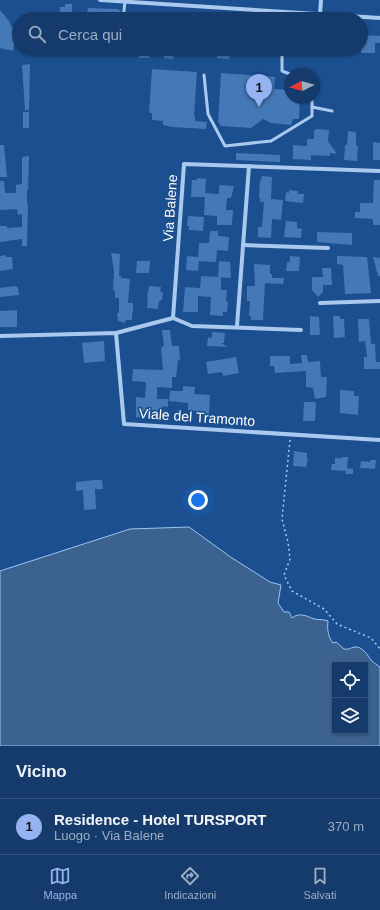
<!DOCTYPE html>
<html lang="it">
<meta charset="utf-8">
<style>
:root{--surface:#143b6b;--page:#214673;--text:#f1f3f6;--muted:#9dadc1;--line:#33557e;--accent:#95b2f1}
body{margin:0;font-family:Arial,sans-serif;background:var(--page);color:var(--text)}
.controls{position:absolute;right:12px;bottom:12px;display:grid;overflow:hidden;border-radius:0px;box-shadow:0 1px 3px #0004}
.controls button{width:36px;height:36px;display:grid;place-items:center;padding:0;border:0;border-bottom:1px solid var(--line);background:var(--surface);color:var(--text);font:20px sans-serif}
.compass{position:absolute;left:284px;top:68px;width:36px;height:36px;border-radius:50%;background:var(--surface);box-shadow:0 1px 3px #0004;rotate:264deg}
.you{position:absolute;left:198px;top:500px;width:14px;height:14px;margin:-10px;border:3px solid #fff;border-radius:50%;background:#1a73e8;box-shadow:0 0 0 6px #1a73e833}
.badge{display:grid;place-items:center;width:26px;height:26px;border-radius:50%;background:var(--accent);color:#111;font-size:13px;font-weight:700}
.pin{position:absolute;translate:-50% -33px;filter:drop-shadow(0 1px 2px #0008)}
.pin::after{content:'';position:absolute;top:21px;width:14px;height:12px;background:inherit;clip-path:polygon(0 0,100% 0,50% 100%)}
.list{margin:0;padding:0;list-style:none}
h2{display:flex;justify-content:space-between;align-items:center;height:52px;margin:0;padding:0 16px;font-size:17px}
h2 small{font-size:13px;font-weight:400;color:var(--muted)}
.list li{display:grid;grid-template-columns:26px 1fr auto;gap:12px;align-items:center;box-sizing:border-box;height:56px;padding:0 16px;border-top:1px solid var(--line)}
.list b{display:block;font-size:15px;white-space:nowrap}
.list p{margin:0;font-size:13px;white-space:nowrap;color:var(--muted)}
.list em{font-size:13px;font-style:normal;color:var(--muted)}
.icon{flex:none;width:22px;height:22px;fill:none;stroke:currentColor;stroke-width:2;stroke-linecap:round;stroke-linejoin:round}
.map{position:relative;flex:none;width:380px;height:746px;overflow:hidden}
.search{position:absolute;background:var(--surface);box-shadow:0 1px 3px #0004;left:12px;right:12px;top:12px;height:44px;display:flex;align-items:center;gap:10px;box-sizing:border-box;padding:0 14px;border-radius:22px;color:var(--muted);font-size:15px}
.sheet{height:108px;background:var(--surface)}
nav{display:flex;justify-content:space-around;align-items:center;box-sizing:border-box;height:56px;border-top:1px solid var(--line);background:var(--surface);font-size:11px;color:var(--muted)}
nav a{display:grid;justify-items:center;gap:2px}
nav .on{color:var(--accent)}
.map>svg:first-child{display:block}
</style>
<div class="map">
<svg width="380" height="746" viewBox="0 0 380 746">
<rect width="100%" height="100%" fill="#1b4f8f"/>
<!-- water -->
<path fill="#3c6290" stroke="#9cc4f0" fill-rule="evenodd" d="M189 527 232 558 270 582 281 585 278 603 284 612H289L292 618C299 612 307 616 314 619 319 620 323 619 328 621 327 629 328 637 333 643L336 642 344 649C349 650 350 648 354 647 363 646 367 655 372 661 374 663 377 665 380 667V746H0V571L130 529ZM335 665H365V731H335Z"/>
<!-- building -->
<g fill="#4478b7">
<polygon points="65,4 72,4 72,19 60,19 60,7 65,7"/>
<polygon points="88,8 117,9 121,11 120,19 83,19 84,13 87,13"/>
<polygon points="0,10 9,21 14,32 14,45 13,51 0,48"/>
<polygon points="361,35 380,36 380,43 375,43 375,53 361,53"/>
<polygon points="140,49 149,49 149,58 139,58"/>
<polygon points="163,49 173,49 173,59 164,58"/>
<polygon points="217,49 230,49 229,59 217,58"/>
<polygon points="30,64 29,110 25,110 22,65"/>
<polygon points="152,69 197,72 194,116 195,116 195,121 207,122 206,129 172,127 163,125 163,121 152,120 152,113 149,113"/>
<polygon points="221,73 275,77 274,89 290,90 290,98 300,98 299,119 293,119 291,125 271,123 263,119 251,128 221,126 218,122"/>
<rect x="23" y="112" width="6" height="16"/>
<polygon points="317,129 329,130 328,141 337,154 330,153 330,156 311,155 311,160 293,159 293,145 307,146 307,139 314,139 314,130"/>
<polygon points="348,131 356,132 356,146 358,146 357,161 344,160 345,145 347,145"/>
<polygon points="373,142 380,143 380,160 373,160"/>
<polygon points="0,145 4,145 7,177 0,177"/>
<polygon points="236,153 280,155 280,162 236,160"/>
<polygon points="29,156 28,190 27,190 27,204 28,204 27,246 22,246 22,239 0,242 0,226 7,226 7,228 22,227 22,214 18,215 17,209 0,210 0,181 4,181 5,193 16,193 16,185 22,184 22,157"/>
<polygon points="262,176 272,177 271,199 283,200 281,220 272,219 271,238 258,237 258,227 262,227 264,202 260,202 260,197 259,197 260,180 261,180"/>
<polygon points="197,178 206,179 205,197 191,197 192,180 197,180"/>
<polygon points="374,180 380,180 380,225 373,225 373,219 355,218 355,212 360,212 360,203 373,203"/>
<polygon points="219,185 234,186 231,198 227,198 226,210 233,210 232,225 217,225 217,216 204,215 205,193 219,194"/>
<polygon points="289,190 298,191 298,194 304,194 303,203 285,201 286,192 289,193"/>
<polygon points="188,216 204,217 203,231 189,230 189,226 187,226"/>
<polygon points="286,221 297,222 297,228 302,229 301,238 284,237"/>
<polygon points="210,231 218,231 218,236 229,237 228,251 217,250 216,262 199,261 198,271 186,270 187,256 198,257 199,243 209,243"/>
<polygon points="317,232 352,233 352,245 317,242"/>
<polygon points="111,253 120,254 119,276 121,276 121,278 130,279 128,303 133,303 133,313 132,313 132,320 126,320 125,323 118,321 117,313 119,313 119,298 115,298 115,291 113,290 114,271"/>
<polygon points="6,255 6,257 12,257 13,269 0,271 0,256"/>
<polygon points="290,256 300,257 299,271 286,271 287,262 290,262"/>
<polygon points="337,256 367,257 371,293 345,294 343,265 337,264"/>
<polygon points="373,257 380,258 380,276 378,276"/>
<polygon points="137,261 150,261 149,273 136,273"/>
<polygon points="219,261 230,262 231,278 218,277"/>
<polygon points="254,264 270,265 270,274 272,274 272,278 284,278 283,284 265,283 263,320 251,320 251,316 249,316 250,301 247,301 247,286 255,286"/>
<polygon points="322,268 331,268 332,285 323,285 323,292 318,297 312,290 312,277 323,277"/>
<polygon points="201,276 221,277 221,290 227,290 226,301 228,302 227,312 223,312 223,316 210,315 211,297 198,296 198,312 183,312 185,287 200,288"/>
<polygon points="16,286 18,288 19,295 0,297 0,288"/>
<polygon points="149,286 161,287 160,292 163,292 162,300 159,301 158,309 147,308 148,297 147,297"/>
<polygon points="17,310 17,327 0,327 0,311"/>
<polygon points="310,316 319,317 320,335 310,335"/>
<polygon points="333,316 340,316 340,319 344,319 345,337 334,338"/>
<polygon points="358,319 369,319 371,344 375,344 376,362 380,362 380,369 364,369 364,357 367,357 365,341 359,342"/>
<polygon points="162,330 170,330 172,346 179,346 180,360 178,360 176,377 172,377 172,388 157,387 157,399 168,399 168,407 163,406 162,415 146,415 146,418 136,417 136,397 145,398 146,383 145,382 132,381 133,369 163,370 161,348 164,346"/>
<polygon points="212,332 225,333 224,343 221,343 228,347 207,346 208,337 212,338"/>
<polygon points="104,341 105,361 84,363 82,343"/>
<polygon points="301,355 307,355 308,362 320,361 321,377 327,377 326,397 315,399 313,388 306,387 306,371 275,373 274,366 270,366 270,356 290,356 290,364 302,363"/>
<polygon points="236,357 239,373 223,376 222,372 208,374 206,362"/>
<polygon points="183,386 195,387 194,394 210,395 209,414 195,413 195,411 188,410 188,403 169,401 170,391 183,391"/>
<polygon points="340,390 354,391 354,396 359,396 358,415 340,413"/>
<polygon points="304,402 316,402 315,421 303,421"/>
<polygon points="294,451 307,453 307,458 308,458 306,467 293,466"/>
<polygon points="342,457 348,457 347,468 353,469 353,474 345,474 346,471 331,470 332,464 335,464 335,458 342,458"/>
<polygon points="370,460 376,460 375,469 360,468 361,461 370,462"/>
<polygon points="94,480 102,480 103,489 95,489 96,509 84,510 83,490 76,491 76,482"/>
</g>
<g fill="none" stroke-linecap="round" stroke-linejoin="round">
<!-- path -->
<polyline stroke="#a9c9ee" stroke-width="1.5" stroke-dasharray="2 3" stroke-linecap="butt" points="290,440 282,519 288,542 290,559 284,575 292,591 324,609 337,624 371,638 380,649"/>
<!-- lane -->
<g stroke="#a9c9ee" stroke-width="3">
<polyline points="123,19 125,2"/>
<polyline points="282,19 282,12"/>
<polyline points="282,49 282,71 290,74"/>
<polyline points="204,75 208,114 225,146 271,141 312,116 312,98"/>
<polyline points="312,107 332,111"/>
</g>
<!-- street -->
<g stroke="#a9c9ee" stroke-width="4">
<polyline points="100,0 380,18"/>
<polyline points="320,14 321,0"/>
<polyline points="243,245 328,248"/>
<polyline points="320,303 380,301"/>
<polyline points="173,318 184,164 380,171"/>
<polyline points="237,326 249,166"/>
<polyline points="116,333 173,318 192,326 301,330"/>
<polyline points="0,336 116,333 124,424 380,440"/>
</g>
</g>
<g text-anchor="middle" stroke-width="3.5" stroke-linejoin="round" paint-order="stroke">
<!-- street labels -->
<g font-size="14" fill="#fff" stroke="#1b4f8f">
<text transform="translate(170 208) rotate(-86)" y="5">Via Balene</text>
<text transform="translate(197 417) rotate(4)" y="5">Viale del Tramonto</text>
</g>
</g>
</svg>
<div class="controls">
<button><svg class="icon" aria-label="locate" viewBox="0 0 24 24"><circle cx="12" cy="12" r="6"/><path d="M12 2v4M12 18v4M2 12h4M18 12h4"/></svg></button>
<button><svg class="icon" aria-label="layers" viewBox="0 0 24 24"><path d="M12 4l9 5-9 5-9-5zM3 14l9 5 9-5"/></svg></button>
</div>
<svg class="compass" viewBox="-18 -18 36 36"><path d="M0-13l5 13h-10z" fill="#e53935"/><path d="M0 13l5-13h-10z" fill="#9dadc1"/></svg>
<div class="you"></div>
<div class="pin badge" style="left:259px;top:107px">1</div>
<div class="search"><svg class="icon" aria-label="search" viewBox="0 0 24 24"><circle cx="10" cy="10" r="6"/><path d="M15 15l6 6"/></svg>Cerca qui</div>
</div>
<section class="sheet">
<h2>Vicino<small></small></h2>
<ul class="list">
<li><span class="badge">1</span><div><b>Residence - Hotel TURSPORT</b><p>Luogo · Via Balene</p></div><em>370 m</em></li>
</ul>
</section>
<nav>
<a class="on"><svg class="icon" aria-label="map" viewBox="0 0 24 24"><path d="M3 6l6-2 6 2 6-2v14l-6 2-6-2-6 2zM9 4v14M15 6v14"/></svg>Mappa</a>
<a><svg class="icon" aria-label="directions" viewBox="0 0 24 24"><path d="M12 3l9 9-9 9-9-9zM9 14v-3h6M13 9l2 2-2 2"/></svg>Indicazioni</a>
<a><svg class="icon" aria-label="saved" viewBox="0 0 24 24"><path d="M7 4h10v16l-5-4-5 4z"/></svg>Salvati</a>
</nav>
